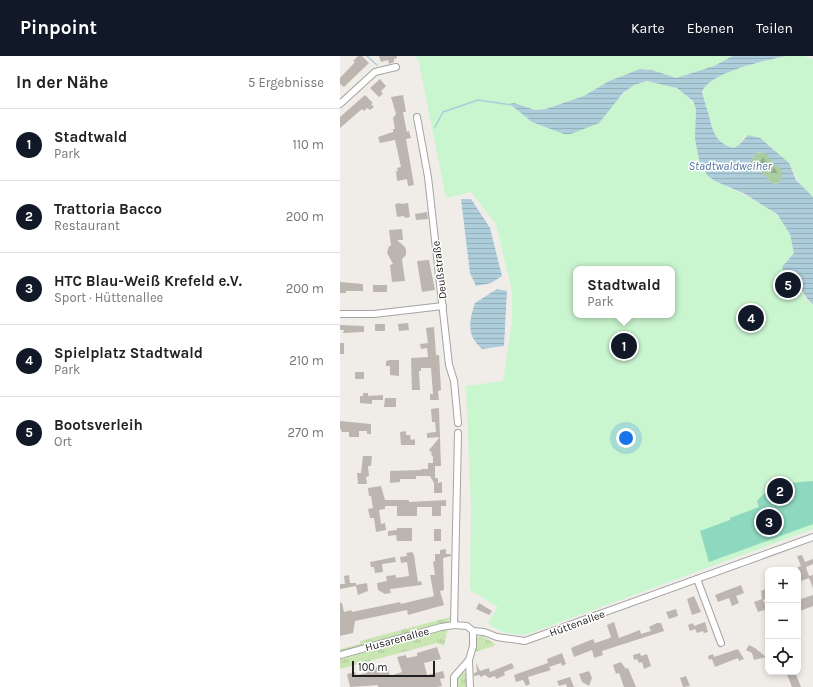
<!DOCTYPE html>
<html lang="de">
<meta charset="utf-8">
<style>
:root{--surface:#fff;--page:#f2f2f2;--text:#222;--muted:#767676;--line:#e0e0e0;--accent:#111827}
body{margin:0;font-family:Karla,sans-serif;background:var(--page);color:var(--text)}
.controls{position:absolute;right:12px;bottom:12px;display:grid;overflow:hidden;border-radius:8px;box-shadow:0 2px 6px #0003}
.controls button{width:36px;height:36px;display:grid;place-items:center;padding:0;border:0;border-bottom:1px solid var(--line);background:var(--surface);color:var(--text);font:20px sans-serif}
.scale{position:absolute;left:12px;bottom:10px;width:83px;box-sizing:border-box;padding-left:4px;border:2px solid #202020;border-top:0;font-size:11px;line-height:14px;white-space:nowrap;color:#202020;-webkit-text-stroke:3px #fff;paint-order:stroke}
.you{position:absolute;left:286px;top:382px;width:14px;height:14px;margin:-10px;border:3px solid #fff;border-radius:50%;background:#1a73e8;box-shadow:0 0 0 6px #1a73e833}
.badge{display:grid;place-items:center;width:26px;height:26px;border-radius:50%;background:var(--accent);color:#fff;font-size:13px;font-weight:700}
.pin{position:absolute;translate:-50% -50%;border:2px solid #fff;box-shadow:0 1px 4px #0006}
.popup{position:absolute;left:233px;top:210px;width:102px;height:52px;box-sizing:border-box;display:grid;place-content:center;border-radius:8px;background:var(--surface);filter:drop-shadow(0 1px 3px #0005);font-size:13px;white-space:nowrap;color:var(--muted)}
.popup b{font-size:15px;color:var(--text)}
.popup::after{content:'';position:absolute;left:50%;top:100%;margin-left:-8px;border:8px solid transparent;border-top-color:var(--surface)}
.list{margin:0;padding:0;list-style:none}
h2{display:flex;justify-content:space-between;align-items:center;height:52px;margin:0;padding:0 16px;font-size:17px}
h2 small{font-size:13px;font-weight:400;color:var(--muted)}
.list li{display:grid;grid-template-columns:26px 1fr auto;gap:12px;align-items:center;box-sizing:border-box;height:72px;padding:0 16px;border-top:1px solid var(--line)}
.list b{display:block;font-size:15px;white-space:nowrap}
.list p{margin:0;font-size:13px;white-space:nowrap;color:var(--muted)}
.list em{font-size:13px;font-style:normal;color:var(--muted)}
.icon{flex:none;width:22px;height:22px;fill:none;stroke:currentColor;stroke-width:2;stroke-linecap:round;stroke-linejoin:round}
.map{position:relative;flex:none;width:473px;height:631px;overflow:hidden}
header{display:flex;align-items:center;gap:24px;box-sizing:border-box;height:56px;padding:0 20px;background:var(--accent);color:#fff}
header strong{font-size:19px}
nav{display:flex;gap:22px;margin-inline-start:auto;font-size:14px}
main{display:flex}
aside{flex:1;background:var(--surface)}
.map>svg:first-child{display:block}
</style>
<header>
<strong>Pinpoint</strong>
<nav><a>Karte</a><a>Ebenen</a><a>Teilen</a></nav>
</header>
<main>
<aside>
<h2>In der Nähe<small>5 Ergebnisse</small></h2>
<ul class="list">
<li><span class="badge">1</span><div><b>Stadtwald</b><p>Park</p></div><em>110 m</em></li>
<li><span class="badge">2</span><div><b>Trattoria Bacco</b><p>Restaurant</p></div><em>200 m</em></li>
<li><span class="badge">3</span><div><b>HTC Blau-Weiß Krefeld e.V.</b><p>Sport · Hüttenallee</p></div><em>200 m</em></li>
<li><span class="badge">4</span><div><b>Spielplatz Stadtwald</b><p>Park</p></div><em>210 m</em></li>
<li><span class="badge">5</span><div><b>Bootsverleih</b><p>Ort</p></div><em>270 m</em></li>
</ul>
</aside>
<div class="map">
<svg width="473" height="631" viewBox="0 0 473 631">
<defs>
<pattern id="grass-tufts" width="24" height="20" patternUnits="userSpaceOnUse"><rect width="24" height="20" fill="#c9e5b2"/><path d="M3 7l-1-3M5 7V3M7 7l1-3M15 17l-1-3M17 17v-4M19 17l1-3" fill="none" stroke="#acc499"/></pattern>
<pattern id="forest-firs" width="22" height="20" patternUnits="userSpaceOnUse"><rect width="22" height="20" fill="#abcba0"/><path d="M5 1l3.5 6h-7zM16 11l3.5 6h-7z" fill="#93ae8a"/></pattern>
<pattern id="water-rules" width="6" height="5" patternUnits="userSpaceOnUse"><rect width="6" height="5" fill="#accdd9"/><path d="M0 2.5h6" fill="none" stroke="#94b0ba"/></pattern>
</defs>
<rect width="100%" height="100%" fill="#f0ede8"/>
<!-- grass -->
<g fill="url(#grass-tufts)">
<polygon points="110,561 104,590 97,587 0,613 0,593 20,588 20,585"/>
<polygon points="141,579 155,588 154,590 135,596 137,582"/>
<polygon points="121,616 127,617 127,631 117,631 117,622"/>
</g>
<!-- forest -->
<polygon fill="url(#forest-firs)" points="417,96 427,98 441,113 441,124 438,128 431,127 423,117 411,113 409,107"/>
<!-- park -->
<g fill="#c9f5cf" fill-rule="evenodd">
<path d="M73 0H393L374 10 336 22 312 14 300 13 269 25 245 40 206 53 195 54 171 49C183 56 188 67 204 70 208 70 269 51 274 47 281 42 286 34 294 29 315 19 348 32 356 53L368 120C401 142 451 148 454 197L447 204 466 244 473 248V473L185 579C171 578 157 577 148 566L158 551 130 534 131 452 126 330 163 325 172 266V235L156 168 131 136 106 142 78 2ZM236 213H332V259H236Z"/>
<path d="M446 0H463L473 3V141L461 130 452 113 428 88 404 81 399 89 394 92C372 87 375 74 368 58 365 49 361 40 364 30 388 12 418 6 446 0Z"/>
</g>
<!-- pitch -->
<path fill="#8dd8be" d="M449 425 450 427 473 425V468L369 506 360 475 390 464V462L419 451 417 445C426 434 435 429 449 425Z"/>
<!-- water -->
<g fill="url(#water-rules)" fill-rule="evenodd">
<path d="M393 0H446C427 4 369 16 362 36 364 45 367 52 369 60 373 76 376 88 394 92L399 89 408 79 420 82 449 107 456 124 473 141V248C463 242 462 228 452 224L453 221 450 218 453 215 448 217 444 216 442 211 454 197 450 178 437 158 405 138 375 125 368 120 360 108 355 83 356 53 353 45 337 32 307 25 294 29 283 37 259 67 231 78H224L192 66 170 48 174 47 195 54 206 53 244 40 269 25 300 13 312 14 336 22 374 10ZM417 96 426 98 433 107 441 113V124L438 128 431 127 423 117 411 113 409 107Z"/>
<polygon points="121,143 131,143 150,172 162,220 151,227 136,230 130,217"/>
<path d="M157 233 167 235 164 290 142 293C126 279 129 265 135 247Z"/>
</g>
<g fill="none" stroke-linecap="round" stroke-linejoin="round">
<!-- stream -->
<g stroke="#accdd9" stroke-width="1.5">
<polyline points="27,0 37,9"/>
<polyline points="95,71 103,56 138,44 172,49"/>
</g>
</g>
<!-- building -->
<g fill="#bdb6b0">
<polygon points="18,0 22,0 29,7 4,31 0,28 0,22 15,6 13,5"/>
<polygon points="39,0 57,0 57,2 54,3 54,6 49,8 48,4 41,6"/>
<polygon points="40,23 46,30 41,35 43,38 39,41 30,32"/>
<polygon points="25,39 33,47 31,48 34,51 30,54 27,52 24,55 22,53 0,72 0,61"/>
<polygon points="63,39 66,56 63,56 66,72 67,76 69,75 71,82 66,83 74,129 68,130 67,123 57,125 56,115 58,115 57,112 61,111 55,84 40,87 38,81 53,76 53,73 55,73 53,62 56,58 51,41"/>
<polygon points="60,147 61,148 68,147 70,161 65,162 64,160 57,161 55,148"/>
<polygon points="87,156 88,163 76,164 75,158"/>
<polygon points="62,173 63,184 57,184 65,191 66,195 66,199 62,203 65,225 52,226 50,209 53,208 47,197 49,190 51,190 49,174"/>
<polygon points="89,204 95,234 82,236 77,205"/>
<polygon points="452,225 454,231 444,234 443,227"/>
<polygon points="0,226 23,228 23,235 6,235 6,237 0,237"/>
<rect x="33" y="229" width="14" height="7"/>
<polygon points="68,267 69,274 59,275 58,268"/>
<rect x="35" y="268" width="10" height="7"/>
<polygon points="0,269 24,270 24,276 3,277 4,274 0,274"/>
<polygon points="94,271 96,299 99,299 101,334 98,335 99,344 90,344 90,338 93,338 91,312 81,312 81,315 79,315 80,334 72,334 71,302 88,301 87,292 81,293 80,288 88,287 86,272"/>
<rect x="0" y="287" width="4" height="11"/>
<polygon points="50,304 59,304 59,320 50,319 50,310 46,310 46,305"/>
<rect x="15" y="316" width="9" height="7"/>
<polygon points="23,337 28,337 28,340 43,339 43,344 32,344 32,348 20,347 20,340 23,340"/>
<polygon points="45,342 56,342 56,351 44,351"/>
<polygon points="99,352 101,410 95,410 95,422 98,422 98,427 102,426 102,437 94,437 94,427 90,420 76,420 76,423 60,423 60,426 50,427 50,415 81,414 81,413 88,413 88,407 93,407 93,401 91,398 92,397 89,394 100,381 87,382 87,377 96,376 95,366 92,366 91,353"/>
<polygon points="0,365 31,368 31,378 27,378 27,375 19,375 19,381 9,381 9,376 2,376 0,372"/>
<polygon points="66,375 66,379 70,379 71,384 75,383 75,389 61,389 60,376"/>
<polygon points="23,400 32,400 31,410 28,410 29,420 26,421 27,428 18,428 17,417 21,417"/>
<polygon points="445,427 450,440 445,442 444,439 433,443 430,433"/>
<polygon points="41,430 45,444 69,444 69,446 106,444 106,450 101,450 101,460 92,460 92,451 77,451 77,460 57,460 57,450 45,450 45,453 39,454 41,468 45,467 46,474 36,476 34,462 30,462 28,453 33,452 31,440 29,440 28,432"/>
<polygon points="57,472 72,472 72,485 57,485 56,479 48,480 48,475 57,474"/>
<rect x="94" y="473" width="7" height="12"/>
<polygon points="106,493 106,498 111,498 111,500 103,502 104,534 100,535 104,549 68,559 67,554 15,565 13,577 0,580 0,547 2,547 4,556 11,554 12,556 60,546 61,548 94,540 90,519 95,519 93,506 95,505 95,498 100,498 100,494"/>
<polygon points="72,496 74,499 78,526 81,525 82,529 50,533 51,537 45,538 38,534 37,527 47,525 46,520 56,519 56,522 69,520 67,506 61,507 60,501 67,500 66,497"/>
<polygon points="462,499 465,506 473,503 473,508 466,511 469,520 473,519 473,532 469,522 458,526 458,511 461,510 457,500"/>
<polygon points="55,501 56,506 42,508 43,516 35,517 34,511 31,511 30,506"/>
<polygon points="9,519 10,527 16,527 16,529 27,527 28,535 18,539 16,530 0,533 0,528 5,528 4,520"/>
<polygon points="401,529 404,537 396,540 399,547 392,550 389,542 378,546 375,539"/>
<polygon points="428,532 428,542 423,544 427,553 418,556 414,546 422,543 421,535"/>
<polygon points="473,539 473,550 460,555 458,544"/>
<polygon points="354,540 361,556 352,559 347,543"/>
<polygon points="139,547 152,555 149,559 136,553"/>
<polygon points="336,553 338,560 329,563 326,556"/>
<polygon points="274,566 279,582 300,574 301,578 311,575 309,571 317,567 321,567 324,575 262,595 263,599 254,602 252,594 234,601 231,592 253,583 255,587 270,582 271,581 267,569"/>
<polygon points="365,566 368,576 364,577 363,575 357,577 355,573 350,575 348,569 353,567 354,570"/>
<polygon points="409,589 415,592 426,601 414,604 412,597 406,594"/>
<polygon points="97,591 101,603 84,607 87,619 103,615 105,622 100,623 102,630 97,631 38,631 38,629 10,631 7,618 15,616 16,619 27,617 26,614 47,608 50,620 62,616 57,601 66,599 67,602 77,600 77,597"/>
<polygon points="398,593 404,603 399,605 398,602 375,611 372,603 369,604 368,600 373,598 374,601"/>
<polygon points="222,597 226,608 222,610 221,607 209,611 211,614 188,621 190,628 186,630 183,624 176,626 174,619 208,607 207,603"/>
<polygon points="300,597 301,600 307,598 311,610 304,613 302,606 299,607 297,603 294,604 293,599"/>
<polygon points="281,606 286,613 288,612 296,631 284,631 279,617 276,618 273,609"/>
<polygon points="136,607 140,615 149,612 150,616 172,607 174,612 164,616 165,619 156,623 155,620 149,622 145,619 140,621 140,619 134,620 134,617 137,616"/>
<polygon points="249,615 252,622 249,630 242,626 239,618"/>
<polygon points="446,616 455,616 461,631 452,631"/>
<polygon points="346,620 350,630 343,631 340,622"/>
<polygon points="230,621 234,631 227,631 226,628 219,630 217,625"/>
</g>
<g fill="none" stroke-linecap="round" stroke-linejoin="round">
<defs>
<g id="minor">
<polyline points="0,48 35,16 56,11"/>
<polyline points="77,61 88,121 109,309 114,325 118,367"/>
<polyline points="0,258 34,258 103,250"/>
<polyline points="357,523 381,587"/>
<polyline points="114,569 118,377"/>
<polyline points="0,599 101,571 114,569 127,570 133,575 144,576 157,581 185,585 473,481"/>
<polyline points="114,631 114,621 129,604"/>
<polyline points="130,631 129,604 133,590 133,575"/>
</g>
</defs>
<!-- minor casing -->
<use href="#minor" stroke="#a4a4a4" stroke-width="8"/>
<!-- minor -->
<use href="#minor" stroke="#fff" stroke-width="6"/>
</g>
<g text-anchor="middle" stroke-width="3" stroke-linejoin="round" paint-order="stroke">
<!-- street labels -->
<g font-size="11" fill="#202020" stroke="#fff">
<text transform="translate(99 214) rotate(-97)" y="4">Deußstraße</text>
<text transform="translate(237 567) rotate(-20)" y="4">Hüttenallee</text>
<text transform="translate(57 583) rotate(-15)" y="4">Husarenallee</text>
</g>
<!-- water labels -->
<g font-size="12" font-style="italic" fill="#5175a0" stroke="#fff">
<text x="390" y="114">Stadtwaldweiher</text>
</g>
</g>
</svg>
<div class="controls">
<button>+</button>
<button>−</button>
<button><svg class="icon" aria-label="locate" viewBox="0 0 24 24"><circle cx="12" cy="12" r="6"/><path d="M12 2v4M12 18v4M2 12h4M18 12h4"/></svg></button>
</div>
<div class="scale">100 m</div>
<div class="you"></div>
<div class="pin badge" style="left:284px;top:290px">1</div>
<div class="popup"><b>Stadtwald</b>Park</div>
<div class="pin badge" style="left:440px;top:435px">2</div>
<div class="pin badge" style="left:429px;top:466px">3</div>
<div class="pin badge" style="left:411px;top:262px">4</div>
<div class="pin badge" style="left:448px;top:229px">5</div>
</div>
</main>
